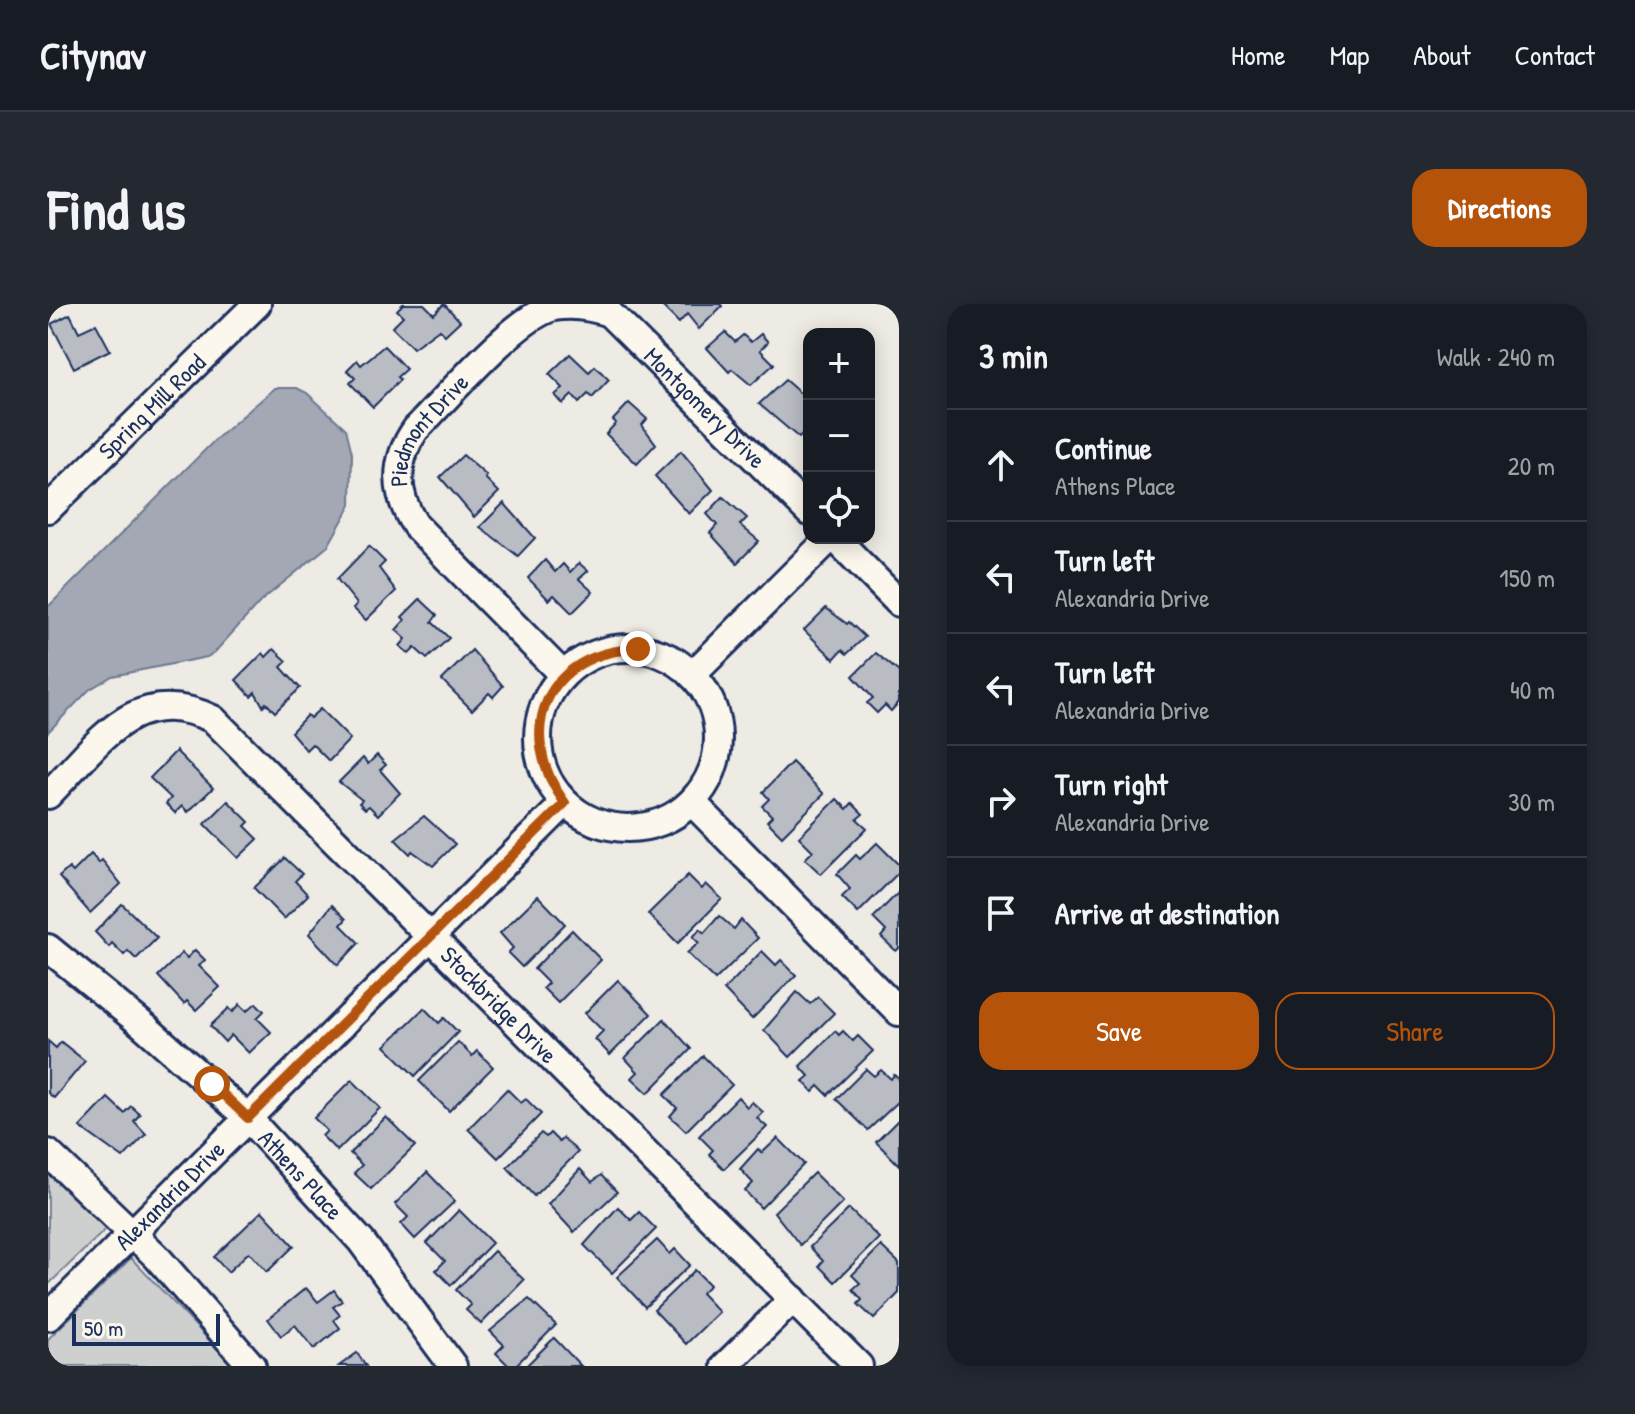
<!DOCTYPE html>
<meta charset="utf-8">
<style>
:root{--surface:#171b24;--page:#242831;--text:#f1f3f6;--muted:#9ea1a6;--line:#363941;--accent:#b45309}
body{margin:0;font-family:"Patrick Hand",sans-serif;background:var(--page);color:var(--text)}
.controls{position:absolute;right:24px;top:24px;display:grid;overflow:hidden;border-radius:16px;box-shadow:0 4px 20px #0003}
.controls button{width:72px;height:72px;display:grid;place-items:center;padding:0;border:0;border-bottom:2px solid var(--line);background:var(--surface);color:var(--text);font:40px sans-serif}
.scale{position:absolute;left:24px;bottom:20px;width:148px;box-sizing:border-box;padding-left:8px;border:4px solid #1b2f5e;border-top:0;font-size:22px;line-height:28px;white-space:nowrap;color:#1b2f5e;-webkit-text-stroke:6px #fbf7ec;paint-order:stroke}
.stop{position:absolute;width:24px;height:24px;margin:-18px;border:6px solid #b45309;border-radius:50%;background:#fff}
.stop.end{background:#b45309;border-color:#fff;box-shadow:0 2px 8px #0008}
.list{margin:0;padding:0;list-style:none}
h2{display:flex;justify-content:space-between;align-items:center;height:104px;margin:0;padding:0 32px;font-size:34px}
h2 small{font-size:26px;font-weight:400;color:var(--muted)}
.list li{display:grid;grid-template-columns:52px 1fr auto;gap:24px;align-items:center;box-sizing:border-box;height:112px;padding:0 32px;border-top:2px solid var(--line)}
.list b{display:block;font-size:30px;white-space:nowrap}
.list p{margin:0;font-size:26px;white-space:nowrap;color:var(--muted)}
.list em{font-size:26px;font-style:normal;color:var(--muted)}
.actions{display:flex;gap:16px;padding:24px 32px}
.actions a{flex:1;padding:18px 0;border:2px solid var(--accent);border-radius:24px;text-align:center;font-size:28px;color:var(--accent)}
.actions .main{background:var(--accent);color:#fff}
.icon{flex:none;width:44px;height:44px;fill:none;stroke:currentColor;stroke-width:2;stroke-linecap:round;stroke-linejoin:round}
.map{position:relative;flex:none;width:851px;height:1062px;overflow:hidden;border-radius:24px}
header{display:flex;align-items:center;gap:48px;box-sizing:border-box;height:112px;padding:0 40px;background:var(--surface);border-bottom:2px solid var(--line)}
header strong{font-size:38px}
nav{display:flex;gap:44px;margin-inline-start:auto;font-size:28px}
.intro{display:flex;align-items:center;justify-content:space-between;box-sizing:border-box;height:192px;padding:0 48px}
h1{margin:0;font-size:56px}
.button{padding:20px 36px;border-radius:24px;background:var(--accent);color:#fff;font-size:28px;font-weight:700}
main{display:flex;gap:48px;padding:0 48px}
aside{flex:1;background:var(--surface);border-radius:24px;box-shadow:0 4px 20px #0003}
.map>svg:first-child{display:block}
</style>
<header>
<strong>Citynav</strong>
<nav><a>Home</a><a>Map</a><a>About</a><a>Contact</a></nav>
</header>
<div class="intro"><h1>Find us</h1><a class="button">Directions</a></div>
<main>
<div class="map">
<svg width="851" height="1062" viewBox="0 0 851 1062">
<rect width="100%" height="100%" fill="#eeebe4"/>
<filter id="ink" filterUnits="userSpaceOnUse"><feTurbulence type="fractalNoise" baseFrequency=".0125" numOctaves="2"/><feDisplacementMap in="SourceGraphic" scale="16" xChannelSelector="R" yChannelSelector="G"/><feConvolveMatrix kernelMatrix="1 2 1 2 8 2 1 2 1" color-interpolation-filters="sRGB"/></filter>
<g filter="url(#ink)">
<!-- green -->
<g fill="#cecfcf" stroke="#747f96" stroke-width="2">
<polygon points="0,866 61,922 0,981"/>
<polygon points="83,954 180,1056 185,1062 0,1062 0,1035"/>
</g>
<!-- water -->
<polygon fill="#a3a8b4" stroke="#6d7892" stroke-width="2" points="227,84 249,84 259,89 298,125 304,149 303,201 280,242 213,297 167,348 159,353 64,372 41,386 0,428 0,303 167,136"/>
<!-- building -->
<g fill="#b9bcc3" stroke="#1b2f5e" stroke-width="2">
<polygon points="355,0 376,0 386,10 396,0 412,17 397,31 391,25 365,44 344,23 355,12 349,6"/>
<polygon points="618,0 672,0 674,2 651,25 639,10 631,19 615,3"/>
<polygon points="22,10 31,28 48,20 62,46 26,64 3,20"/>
<polygon points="677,28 687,38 695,31 703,38 713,30 720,38 712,46 726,60 703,81 684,65 681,68 659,44"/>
<polygon points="336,42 358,65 349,73 352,76 325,103 302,79 307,74 299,66 309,56 313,61"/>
<polygon points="522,50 541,68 547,62 561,76 544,94 540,90 531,99 524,91 515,100 507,91 515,84 501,70"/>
<polygon points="737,76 761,97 761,124 751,134 711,100"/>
<polygon points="581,99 599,115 594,121 608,140 589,160 558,130 568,119 565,116"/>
<polygon points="633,147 665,186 641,210 607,172"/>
<polygon points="415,151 439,172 437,174 451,188 426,213 392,173"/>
<polygon points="675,193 699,214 692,221 711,237 689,259 662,229 669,221 659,210"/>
<polygon points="456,199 487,234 470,252 432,223"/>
<polygon points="321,242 337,258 331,264 348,287 318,316 305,304 309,300 289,275"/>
<polygon points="497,256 507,268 515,260 522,268 531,259 540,267 531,275 545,288 524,309 506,291 501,296 480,274"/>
<polygon points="372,295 389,311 384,318 401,334 379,355 367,344 361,350 352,342 358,335 348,326 357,316 354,313"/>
<polygon points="778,304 799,320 801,318 817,333 799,350 794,346 786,355 756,326"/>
<polygon points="226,345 239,357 233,363 252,384 227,408 218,399 215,402 207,388 203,392 188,376 215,349 218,353"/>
<polygon points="424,346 455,382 445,393 441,389 424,406 394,376"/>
<polygon points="828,349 851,368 851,398 843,407 837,401 829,409 819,399 825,394 805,372"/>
<polygon points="272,405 302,435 281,457 264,440 258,446 243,428 259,411 262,414"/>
<polygon points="128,447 165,484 140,508 134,502 127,509 118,500 123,494 102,474"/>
<polygon points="329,451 338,461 332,466 352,489 330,511 321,502 317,505 311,499 314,496 291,478 315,454 320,460"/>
<polygon points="744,458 776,490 734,532 719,517 724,512 714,502 721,495 715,488"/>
<polygon points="789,495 799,505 804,499 815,510 809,515 819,524 773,570 757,555 765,547 751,533"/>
<polygon points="180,497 201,518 197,522 210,535 190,554 157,520"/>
<polygon points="376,512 407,540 385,562 364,547 362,550 347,535"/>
<polygon points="829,539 851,561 851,568 810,609 794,593 802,585 789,570 808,551 812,555"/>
<polygon points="43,550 51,559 54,556 73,580 42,609 11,573 21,564 25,568"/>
<polygon points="237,554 254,570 247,577 260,591 236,615 206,584"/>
<polygon points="640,571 654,585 658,580 674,595 630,639 600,610"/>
<polygon points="851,588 851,644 848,647 833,633 838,627 825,614"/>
<polygon points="490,592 517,620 474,663 460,649 465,644 452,629"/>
<polygon points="74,600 109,634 88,655 80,647 76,651 64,639 61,643 47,628"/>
<polygon points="284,601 298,615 293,621 311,639 290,661 261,630"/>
<polygon points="671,612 686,625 693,616 710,634 667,676 639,649 651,639 645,633 652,625 656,629"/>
<polygon points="524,626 553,656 510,699 495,684 500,679 486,665"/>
<polygon points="147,646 157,656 151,662 172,683 148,706 139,697 136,700 110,672 134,649 139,654"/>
<polygon points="714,647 728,661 733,656 748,671 704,715 676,686"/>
<polygon points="570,676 603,710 562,751 547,735 555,727 537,709"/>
<polygon points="749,688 762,700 770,693 786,709 742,753 716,726"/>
<polygon points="208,699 216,707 209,714 223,728 201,749 183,731 177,738 162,722 181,704 185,708 192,700 199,707"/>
<polygon points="376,704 391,719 396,714 410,728 367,772 337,742"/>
<polygon points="616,715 643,745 600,789 584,774 590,768 577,754"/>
<polygon points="787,727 791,731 795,727 805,737 810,732 825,747 780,791 771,782 765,788 755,777 761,772 752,762"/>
<polygon points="0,737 8,744 13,738 37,757 6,794 0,789"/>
<polygon points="410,738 424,752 429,747 445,763 401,807 371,777"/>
<polygon points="655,752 684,781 638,827 622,812 629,804 616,791"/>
<polygon points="818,765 826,772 833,766 843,775 846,771 851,775 851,797 820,826 788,795"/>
<polygon points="304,776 332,804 289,847 274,832 279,827 266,814"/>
<polygon points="459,785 473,799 478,795 493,810 450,854 420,825"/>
<polygon points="690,793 699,803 704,798 715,808 709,814 719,823 676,865 661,850 665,846 651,832"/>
<polygon points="60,794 76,809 83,802 92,810 86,817 98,830 75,854 32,823"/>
<polygon points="338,813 367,842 323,885 306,869 314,861 302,849"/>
<polygon points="851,815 851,861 828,838"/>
<polygon points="493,829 498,833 502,829 511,838 515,834 530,848 486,892 459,863"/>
<polygon points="730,834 756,860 713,904 697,887 705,879 692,865 710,845 714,849"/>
<polygon points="532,865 544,878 553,871 569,888 526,928 500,900"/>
<polygon points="379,868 407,897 367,935 353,920 360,913 347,900"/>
<polygon points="766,869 795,898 752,941 726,908"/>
<polygon points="570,903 583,916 591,908 608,925 564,969 536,941"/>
<polygon points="801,905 831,934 787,978 771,962 775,957 762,943"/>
<polygon points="411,906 444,939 403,981 388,966 397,957 379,939"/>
<polygon points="214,907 246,942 219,968 201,948 180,968 166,953"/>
<polygon points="609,936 622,950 627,945 642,961 597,1003 569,973"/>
<polygon points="833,942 851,959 851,989 826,1015 810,1000 814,996 805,985 812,979 804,971"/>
<polygon points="446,947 476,976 433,1020 418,1006 423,1001 408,986"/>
<polygon points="647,966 662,981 653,989 671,1008 638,1040 606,1006"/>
<polygon points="258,984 270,998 286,986 294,997 285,1003 292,1011 286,1016 292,1024 266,1045 247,1021 233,1032 220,1015"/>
<polygon points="481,995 508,1021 467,1062 461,1062 448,1049 456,1041 442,1027"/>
<polygon points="506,1034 533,1062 478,1062"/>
<polygon points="309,1049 318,1062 291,1062"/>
</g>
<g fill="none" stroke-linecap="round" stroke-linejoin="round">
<defs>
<g id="minor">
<path id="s1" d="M0 205 209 0"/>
<polyline points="787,234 851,299"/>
<circle cx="580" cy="434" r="90"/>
<path id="s2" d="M515 371 368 222C346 190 345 157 368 125 398 95 468 12 506 3 524 0 544 3 561 9L761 208"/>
<polyline points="644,371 782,234"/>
<path id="s3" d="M0 491C52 439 85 378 165 415L811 1062"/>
<polyline points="644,498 851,708"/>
<path id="s4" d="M0 644 96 722 200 814 313 937 405 1062"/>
<polyline points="0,849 108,952 204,1062"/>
<path id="s5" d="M0 1013 517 499"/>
<polyline points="677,1062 745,995"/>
</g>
</defs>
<!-- minor casing -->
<use href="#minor" stroke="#1b2f5e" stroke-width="32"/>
<!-- minor -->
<use href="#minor" stroke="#fbf7ec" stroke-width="26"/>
</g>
</g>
<g fill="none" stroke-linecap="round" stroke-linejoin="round" filter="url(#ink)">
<!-- route -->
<path stroke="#b45309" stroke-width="10" d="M164 780 200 814 517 499C464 427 499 347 590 345"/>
</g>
<g text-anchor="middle" stroke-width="6" stroke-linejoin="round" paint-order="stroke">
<!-- street labels -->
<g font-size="24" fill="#1b2f5e" stroke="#fbf7ec">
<text dy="8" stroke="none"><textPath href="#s1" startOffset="146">Spring Mill Road</textPath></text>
<text dy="8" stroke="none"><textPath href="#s2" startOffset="690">Montgomery Drive</textPath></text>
<text dy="8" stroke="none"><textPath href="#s2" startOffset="318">Piedmont Drive</textPath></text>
<text dy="8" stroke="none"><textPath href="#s3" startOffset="604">Stockbridge Drive</textPath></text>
<text dy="8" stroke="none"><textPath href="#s4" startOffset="340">Athens Place</textPath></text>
<text dy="8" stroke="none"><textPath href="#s5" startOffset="172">Alexandria Drive</textPath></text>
</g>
</g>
</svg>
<div class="controls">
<button>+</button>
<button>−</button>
<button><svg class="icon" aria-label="locate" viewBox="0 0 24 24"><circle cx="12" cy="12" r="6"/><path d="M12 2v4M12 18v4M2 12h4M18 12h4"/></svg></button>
</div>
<div class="scale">50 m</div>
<div class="stop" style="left:164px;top:780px"></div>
<div class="stop end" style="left:590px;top:345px"></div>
</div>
<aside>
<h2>3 min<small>Walk · 240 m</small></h2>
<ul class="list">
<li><svg class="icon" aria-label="ahead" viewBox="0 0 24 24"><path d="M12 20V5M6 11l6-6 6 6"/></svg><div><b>Continue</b><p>Athens Place</p></div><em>20 m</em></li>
<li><svg class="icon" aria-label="left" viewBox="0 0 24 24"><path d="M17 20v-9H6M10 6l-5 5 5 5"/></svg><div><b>Turn left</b><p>Alexandria Drive</p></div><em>150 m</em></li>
<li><svg class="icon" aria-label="left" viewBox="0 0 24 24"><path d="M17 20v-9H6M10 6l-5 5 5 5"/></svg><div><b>Turn left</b><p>Alexandria Drive</p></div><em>40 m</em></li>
<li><svg class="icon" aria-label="right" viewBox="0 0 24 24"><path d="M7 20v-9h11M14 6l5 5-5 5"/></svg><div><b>Turn right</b><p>Alexandria Drive</p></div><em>30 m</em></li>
<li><svg class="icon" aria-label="arrive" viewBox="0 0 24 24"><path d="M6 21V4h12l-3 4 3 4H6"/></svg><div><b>Arrive at destination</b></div></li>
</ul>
<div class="actions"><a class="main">Save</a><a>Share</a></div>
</aside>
</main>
